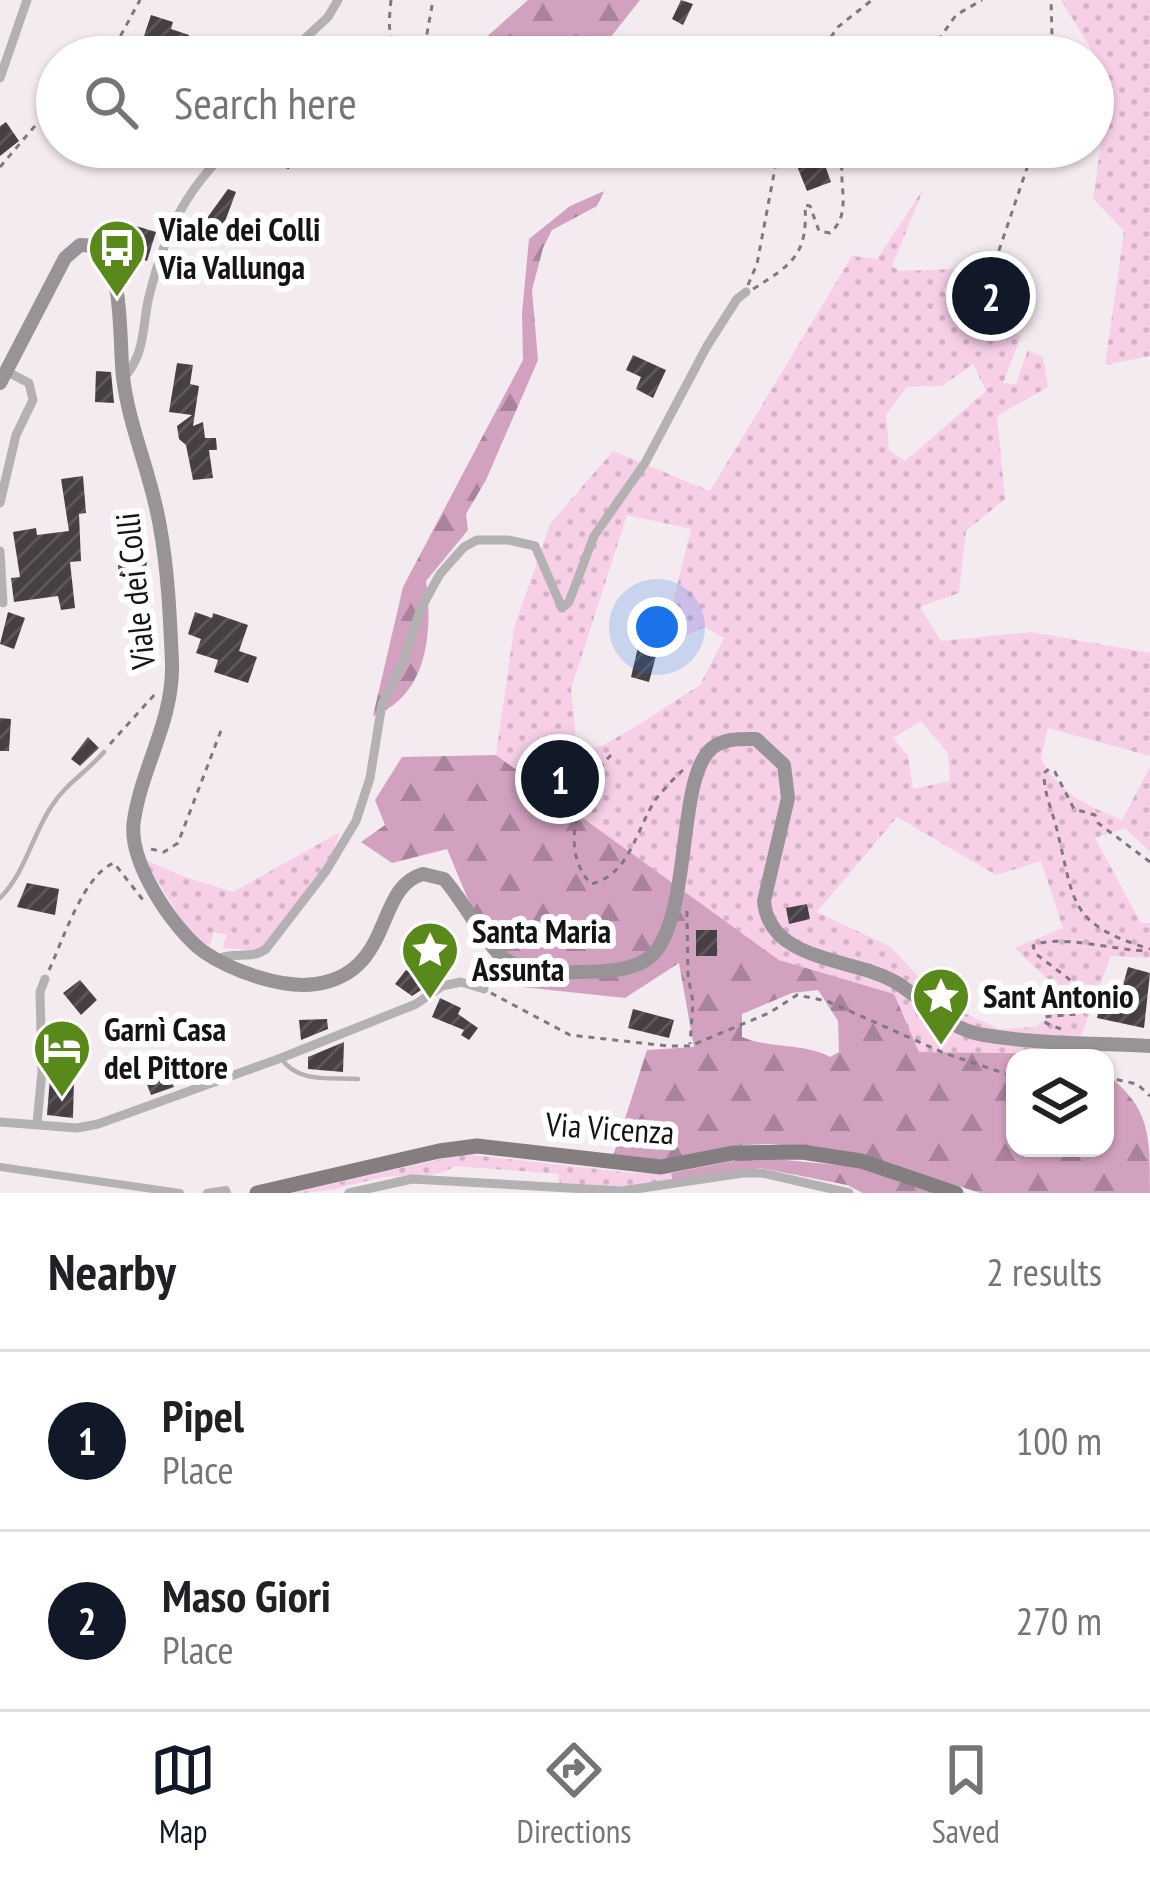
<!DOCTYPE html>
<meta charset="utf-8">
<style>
:root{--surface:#fff;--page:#f2f2f2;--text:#202124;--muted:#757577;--line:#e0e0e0;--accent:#111827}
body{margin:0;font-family:"PT Sans Narrow",sans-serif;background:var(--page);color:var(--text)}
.controls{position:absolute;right:36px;bottom:36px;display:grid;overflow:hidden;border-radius:24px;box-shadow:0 3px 9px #0004}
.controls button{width:108px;height:108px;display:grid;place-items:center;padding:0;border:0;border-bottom:3px solid var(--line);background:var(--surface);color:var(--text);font:60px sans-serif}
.you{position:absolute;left:657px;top:627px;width:42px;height:42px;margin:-30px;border:9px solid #fff;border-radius:50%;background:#1a73e8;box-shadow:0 0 0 18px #1a73e833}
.badge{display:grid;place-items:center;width:78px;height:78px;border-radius:50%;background:var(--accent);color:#fff;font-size:39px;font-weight:700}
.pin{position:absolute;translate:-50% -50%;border:6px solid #fff;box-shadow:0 3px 12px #0006}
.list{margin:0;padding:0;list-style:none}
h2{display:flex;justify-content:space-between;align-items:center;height:156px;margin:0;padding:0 48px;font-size:51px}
h2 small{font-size:39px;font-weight:400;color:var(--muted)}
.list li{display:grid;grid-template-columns:78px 1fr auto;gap:36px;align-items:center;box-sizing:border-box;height:180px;padding:0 48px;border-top:3px solid var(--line)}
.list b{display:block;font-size:45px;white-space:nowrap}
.list p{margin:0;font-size:39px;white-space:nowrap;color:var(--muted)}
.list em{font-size:39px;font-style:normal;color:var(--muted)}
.icon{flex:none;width:66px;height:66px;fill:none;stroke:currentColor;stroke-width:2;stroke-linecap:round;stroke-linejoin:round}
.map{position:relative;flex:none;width:1150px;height:1193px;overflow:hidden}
.search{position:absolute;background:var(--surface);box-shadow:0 3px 9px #0004;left:36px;right:36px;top:36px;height:132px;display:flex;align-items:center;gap:30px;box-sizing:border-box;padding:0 42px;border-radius:66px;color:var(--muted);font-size:45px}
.sheet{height:516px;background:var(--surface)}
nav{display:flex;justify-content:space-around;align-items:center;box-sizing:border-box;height:168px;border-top:3px solid var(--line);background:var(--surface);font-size:33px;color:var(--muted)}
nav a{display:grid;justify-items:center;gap:6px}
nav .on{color:var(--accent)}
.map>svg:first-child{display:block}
</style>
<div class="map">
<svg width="1150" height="1193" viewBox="0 0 1150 1193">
<defs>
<pattern id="grass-dots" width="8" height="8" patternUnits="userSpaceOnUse" patternTransform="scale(3)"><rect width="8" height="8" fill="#f7d0e8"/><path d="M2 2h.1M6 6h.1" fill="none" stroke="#d3b2c6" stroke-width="1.8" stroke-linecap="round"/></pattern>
<pattern id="forest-firs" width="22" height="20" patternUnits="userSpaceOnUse" patternTransform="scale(3)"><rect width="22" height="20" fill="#d2a1c0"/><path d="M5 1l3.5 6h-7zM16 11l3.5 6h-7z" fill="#a9829b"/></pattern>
<pattern id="building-hatch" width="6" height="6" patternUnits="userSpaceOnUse" patternTransform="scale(3)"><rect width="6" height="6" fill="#463f44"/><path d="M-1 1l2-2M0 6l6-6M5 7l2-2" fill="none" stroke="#5d575b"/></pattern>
</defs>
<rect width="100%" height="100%" fill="#f4ebf0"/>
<!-- grass -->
<g fill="url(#grass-dots)" fill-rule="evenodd">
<polygon points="1061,0 1150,0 1150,356 1105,365 1124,231 1093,199 1110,80"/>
<path d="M924 188 892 266 899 271 956 269 943 292 1021 336 1003 383 1016 384 1028 350 1043 357 1048 387 997 416 1005 499 966 531 959 593 920 607 941 641 1031 632 1150 653V756L1048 728 1041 759C1060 794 1086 805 1122 820L1150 767V852L1125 828 1095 838 1141 923H1150V958L1111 956 1074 1054 919 1052 893 994 779 960 496 755 514 628 550 524 613 451 710 491 852 256 877 259ZM973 364 986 391 905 461 889 450 886 415 907 387 942 386ZM627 515 691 529 673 602 676 640 705 627 724 638 700 685 632 729 601 746 577 750 571 689ZM921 721 948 753 950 781 913 789 908 755 893 738ZM897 817 996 875 1041 861 1063 928 1015 948 1069 1000 1036 1027 999 1029 943 1003 891 947 817 912Z"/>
<polygon points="340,832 329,863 261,951 223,948 227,935 214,932 209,947 183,923 144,859 179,875 233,892"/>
<path d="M463 1154 632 1173H671L673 1182 616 1187 560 1184 558 1174 455 1166C434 1181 404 1173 379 1178 343 1186 331 1193 292 1193Z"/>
</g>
<!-- forest -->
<g fill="url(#forest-firs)" fill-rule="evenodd">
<polygon points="528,0 640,0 595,57 464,57"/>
<path d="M604 191 597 206 552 230 543 248 532 290 538 360 486 480 466 514 468 530 426 581C433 631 428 696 373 716L403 587 523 360 522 313 529 239 570 206Z"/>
<path d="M496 755 779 960 894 994 919 1052 1074 1054 1081 1058H1015V1148H1105V1073C1150 1108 1150 1132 1150 1193H980L861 1154 771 1144 744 1145 659 1161 613 1156 647 1050 694 1047 679 963 625 998 504 985 447 849 392 863 361 842 385 825 375 800 402 757ZM818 990 838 1021 839 1052 830 1057C804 1043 770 1049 742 1037V1014L792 993Z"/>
<polygon points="753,1157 858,1167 935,1193 863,1193 847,1185 761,1168 673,1182 671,1173"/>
</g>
<!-- building -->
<g fill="url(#building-hatch)">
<polygon points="681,0 693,4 683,25 672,19"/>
<polygon points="151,15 173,22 171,29 189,35 183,53 165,48 162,57 157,57 139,51"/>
<polygon points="6,122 19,141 0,156 0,126"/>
<polygon points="268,147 293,153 289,169 264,162"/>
<polygon points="822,157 831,182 807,191 797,166"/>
<polygon points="228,189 236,192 221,232 202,225"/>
<polygon points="136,226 156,232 147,261 126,254"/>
<polygon points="990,276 1003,285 999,292 1014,302 1004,318 975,300"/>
<polygon points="633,355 666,370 653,398 636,389 641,377 626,370"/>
<polygon points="177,363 193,365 190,384 199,386 193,426 203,422 205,438 216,438 217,450 209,450 213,478 193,480 186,445 179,439 177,426 192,415 169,412"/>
<polygon points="96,371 111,372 114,403 95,402"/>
<polygon points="83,476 86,513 79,514 81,561 70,562 75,608 61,610 58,596 14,602 11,578 20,577 13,532 36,528 37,535 69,531 61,479"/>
<polygon points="147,559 145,585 130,586 129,576 119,576 118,565"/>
<polygon points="8,612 25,618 14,649 0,644"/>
<polygon points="195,612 212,618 213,613 248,625 239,651 257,657 248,683 214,672 218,660 196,653 201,639 188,634"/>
<polygon points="638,647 657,652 649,682 631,677"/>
<polygon points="0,718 11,719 9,751 0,751"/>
<polygon points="88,737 99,748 80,766 71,759"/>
<polygon points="27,883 59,889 55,915 17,907"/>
<polygon points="807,904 810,919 789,924 786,908"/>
<rect x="696" y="930" width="21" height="26"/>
<polygon points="437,966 441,977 412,996 395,984 406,970 415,975"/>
<polygon points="1128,967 1150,973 1144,1028 1097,1018 1102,996 1119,1000"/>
<polygon points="80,980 97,1000 81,1015 63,993"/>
<polygon points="440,998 461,1008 458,1014 478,1028 469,1040 461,1035 464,1030 432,1017"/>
<polygon points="633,1009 674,1020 669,1038 628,1028"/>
<polygon points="327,1019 328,1029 301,1040 299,1020"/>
<polygon points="344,1042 343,1072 308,1069 308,1057"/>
<polygon points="168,1072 174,1087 151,1095 145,1079"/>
<polygon points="50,1078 74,1080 73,1118 47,1115"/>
</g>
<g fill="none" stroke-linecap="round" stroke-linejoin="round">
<!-- path -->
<g stroke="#7f797d" stroke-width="3" stroke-dasharray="6 6" stroke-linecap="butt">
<path d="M391 0C389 21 385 48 408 57L425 45 433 0"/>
<polyline points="109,57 140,0"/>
<polyline points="817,57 838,27 872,0"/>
<polyline points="921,57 932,49 956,15 982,0"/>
<polyline points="1045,57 1052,37 1051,0"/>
<polyline points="0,167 34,127 57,112"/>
<polyline points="995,262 1027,168 1026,147"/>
<polyline points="748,285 757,264 779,147"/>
<path d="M753 289C793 264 808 254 805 205L810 206 819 231 830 233C856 211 833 176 846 147"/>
<polyline points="110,744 155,694"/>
<path d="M611 755C580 787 557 848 591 884 630 875 636 829 656 799 664 789 674 778 683 770"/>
<polyline points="151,849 164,852 178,843 222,728"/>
<path d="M1150 862 1098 823 1095 815 1074 809 1055 772 1049 769 1044 773C1044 795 1052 809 1057 830 1075 903 1068 924 1150 949"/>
<polyline points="687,911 688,976 693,1002 690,1044"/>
<path d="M49 970C63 940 84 874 114 863L143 900"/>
<polyline points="491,993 570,1035 668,1046 690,1046 769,1013 797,995 827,1001 944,1053 1015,1077"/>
<path d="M1061 1029 1046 1023 1044 1017 1078 1014 1084 1008 1069 979 1036 954 1033 946C1055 933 1118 951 1148 951"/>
<polyline points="1105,1077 1137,1084 1150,1096"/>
</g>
<!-- service -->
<g stroke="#b4b1b3" stroke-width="4.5">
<path d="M0 898C25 873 32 836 51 807 65 784 87 772 104 752"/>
<path d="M281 1058C298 1084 331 1077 358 1079"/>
</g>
<!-- pedestrian -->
<g stroke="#b4b1b3" stroke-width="8">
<polyline points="0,1167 180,1193"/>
<polyline points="207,1193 226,1190 227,1193"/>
</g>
<!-- minor -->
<g stroke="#b4b1b3" stroke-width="9">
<polyline points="285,57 328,17 338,0"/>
<polyline points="0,78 27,0"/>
<path d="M123 379C145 354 142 331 148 301 163 237 183 192 231 147"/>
<polyline points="0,503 16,435 33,400 29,383 6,371"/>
<polyline points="0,551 3,603"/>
<path d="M217 959C233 951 251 960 266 949L326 871 356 821 370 778 382 704 402 664 420 610 440 574 464 547 477 540H508L535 546 562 608 569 602 594 536 645 463 707 346 737 299 746 292"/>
<polyline points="0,1122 77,1128 98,1124 281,1058 416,1004 442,986 461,982 484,989"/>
<polyline points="37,1123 42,1072 40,992 45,979"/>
<polyline points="349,1193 412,1179 622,1191 743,1173 762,1173 849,1193"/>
</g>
<!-- secondary -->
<path stroke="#989396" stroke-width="14" d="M0 383 65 258 80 245 98 246C124 268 119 343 123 377 129 428 152 476 160 527 168 570 170 618 172 662 174 720 142 766 134 820 127 861 173 929 204 952 232 971 282 989 316 984 395 972 374 887 423 874L444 879C464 902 478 932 499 954 518 973 552 973 578 972 602 972 639 972 656 951 692 904 677 777 712 748 725 738 740 739 756 739L784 765 788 798 764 901C769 963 857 958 897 983 927 1002 947 1029 984 1035 1038 1044 1095 1043 1150 1046"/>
<!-- primary -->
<polyline stroke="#847e81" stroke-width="15" points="257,1193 439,1151 477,1146 661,1167 733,1153 802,1152 861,1161 956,1193"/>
</g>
<!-- icons -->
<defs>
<symbol id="bus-pin" viewBox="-11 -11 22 30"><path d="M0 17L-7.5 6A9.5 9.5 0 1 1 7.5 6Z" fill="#5a891b" stroke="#fff"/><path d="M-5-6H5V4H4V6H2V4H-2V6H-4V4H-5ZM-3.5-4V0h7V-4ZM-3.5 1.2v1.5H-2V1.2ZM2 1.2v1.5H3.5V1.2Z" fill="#fff"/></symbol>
<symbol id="sight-pin" viewBox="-11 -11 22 30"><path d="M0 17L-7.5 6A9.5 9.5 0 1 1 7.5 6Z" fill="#5a891b" stroke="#fff"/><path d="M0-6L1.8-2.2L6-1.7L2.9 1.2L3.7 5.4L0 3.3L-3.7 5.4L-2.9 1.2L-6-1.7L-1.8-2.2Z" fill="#fff"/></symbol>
<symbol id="hotel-pin" viewBox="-11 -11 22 30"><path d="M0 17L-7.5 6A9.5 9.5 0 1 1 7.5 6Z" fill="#5a891b" stroke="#fff"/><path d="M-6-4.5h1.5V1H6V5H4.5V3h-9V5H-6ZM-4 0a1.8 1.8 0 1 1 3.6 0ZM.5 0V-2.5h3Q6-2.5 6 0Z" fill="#fff"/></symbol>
</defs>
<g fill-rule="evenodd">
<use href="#bus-pin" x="84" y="215" width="66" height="90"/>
<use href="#sight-pin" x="397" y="917" width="66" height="90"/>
<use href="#sight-pin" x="908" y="963" width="66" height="90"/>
<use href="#hotel-pin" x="29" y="1015" width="66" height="90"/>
</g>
<g text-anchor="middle" stroke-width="12" stroke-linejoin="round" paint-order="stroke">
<!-- poi labels -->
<g font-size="33" font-weight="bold" fill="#161315" stroke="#fff" text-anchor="start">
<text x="159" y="241">Viale dei Colli<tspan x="159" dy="38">Via Vallunga</tspan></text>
<text x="472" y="943">Santa Maria<tspan x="472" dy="38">Assunta</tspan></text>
<text x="983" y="1008">Sant Antonio</text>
<text x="104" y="1041">Garnì Casa<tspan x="104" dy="38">del Pittore</tspan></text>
</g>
<!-- street labels -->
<g font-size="33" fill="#161315" stroke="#fff">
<text transform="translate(135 591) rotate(-96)" y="12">Viale dei Colli</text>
<text transform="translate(610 1128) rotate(4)" y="12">Via Vicenza</text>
</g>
</g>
</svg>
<div class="controls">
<button><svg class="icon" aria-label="layers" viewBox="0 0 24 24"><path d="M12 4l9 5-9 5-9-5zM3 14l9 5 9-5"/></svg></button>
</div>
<div class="you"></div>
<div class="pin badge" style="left:560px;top:779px">1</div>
<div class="pin badge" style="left:991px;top:296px">2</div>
<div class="search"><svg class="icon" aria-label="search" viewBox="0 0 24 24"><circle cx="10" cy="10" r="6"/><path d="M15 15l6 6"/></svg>Search here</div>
</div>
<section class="sheet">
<h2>Nearby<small>2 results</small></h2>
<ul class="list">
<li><span class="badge">1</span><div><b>Pipel</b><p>Place</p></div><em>100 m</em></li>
<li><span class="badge">2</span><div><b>Maso Giori</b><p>Place</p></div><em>270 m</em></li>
</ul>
</section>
<nav>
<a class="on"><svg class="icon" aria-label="map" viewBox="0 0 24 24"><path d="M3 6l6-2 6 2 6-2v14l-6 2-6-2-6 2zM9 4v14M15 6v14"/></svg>Map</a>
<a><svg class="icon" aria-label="directions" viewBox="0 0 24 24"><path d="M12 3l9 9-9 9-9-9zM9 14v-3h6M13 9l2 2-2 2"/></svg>Directions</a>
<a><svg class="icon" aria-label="saved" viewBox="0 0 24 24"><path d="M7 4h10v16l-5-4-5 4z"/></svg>Saved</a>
</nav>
